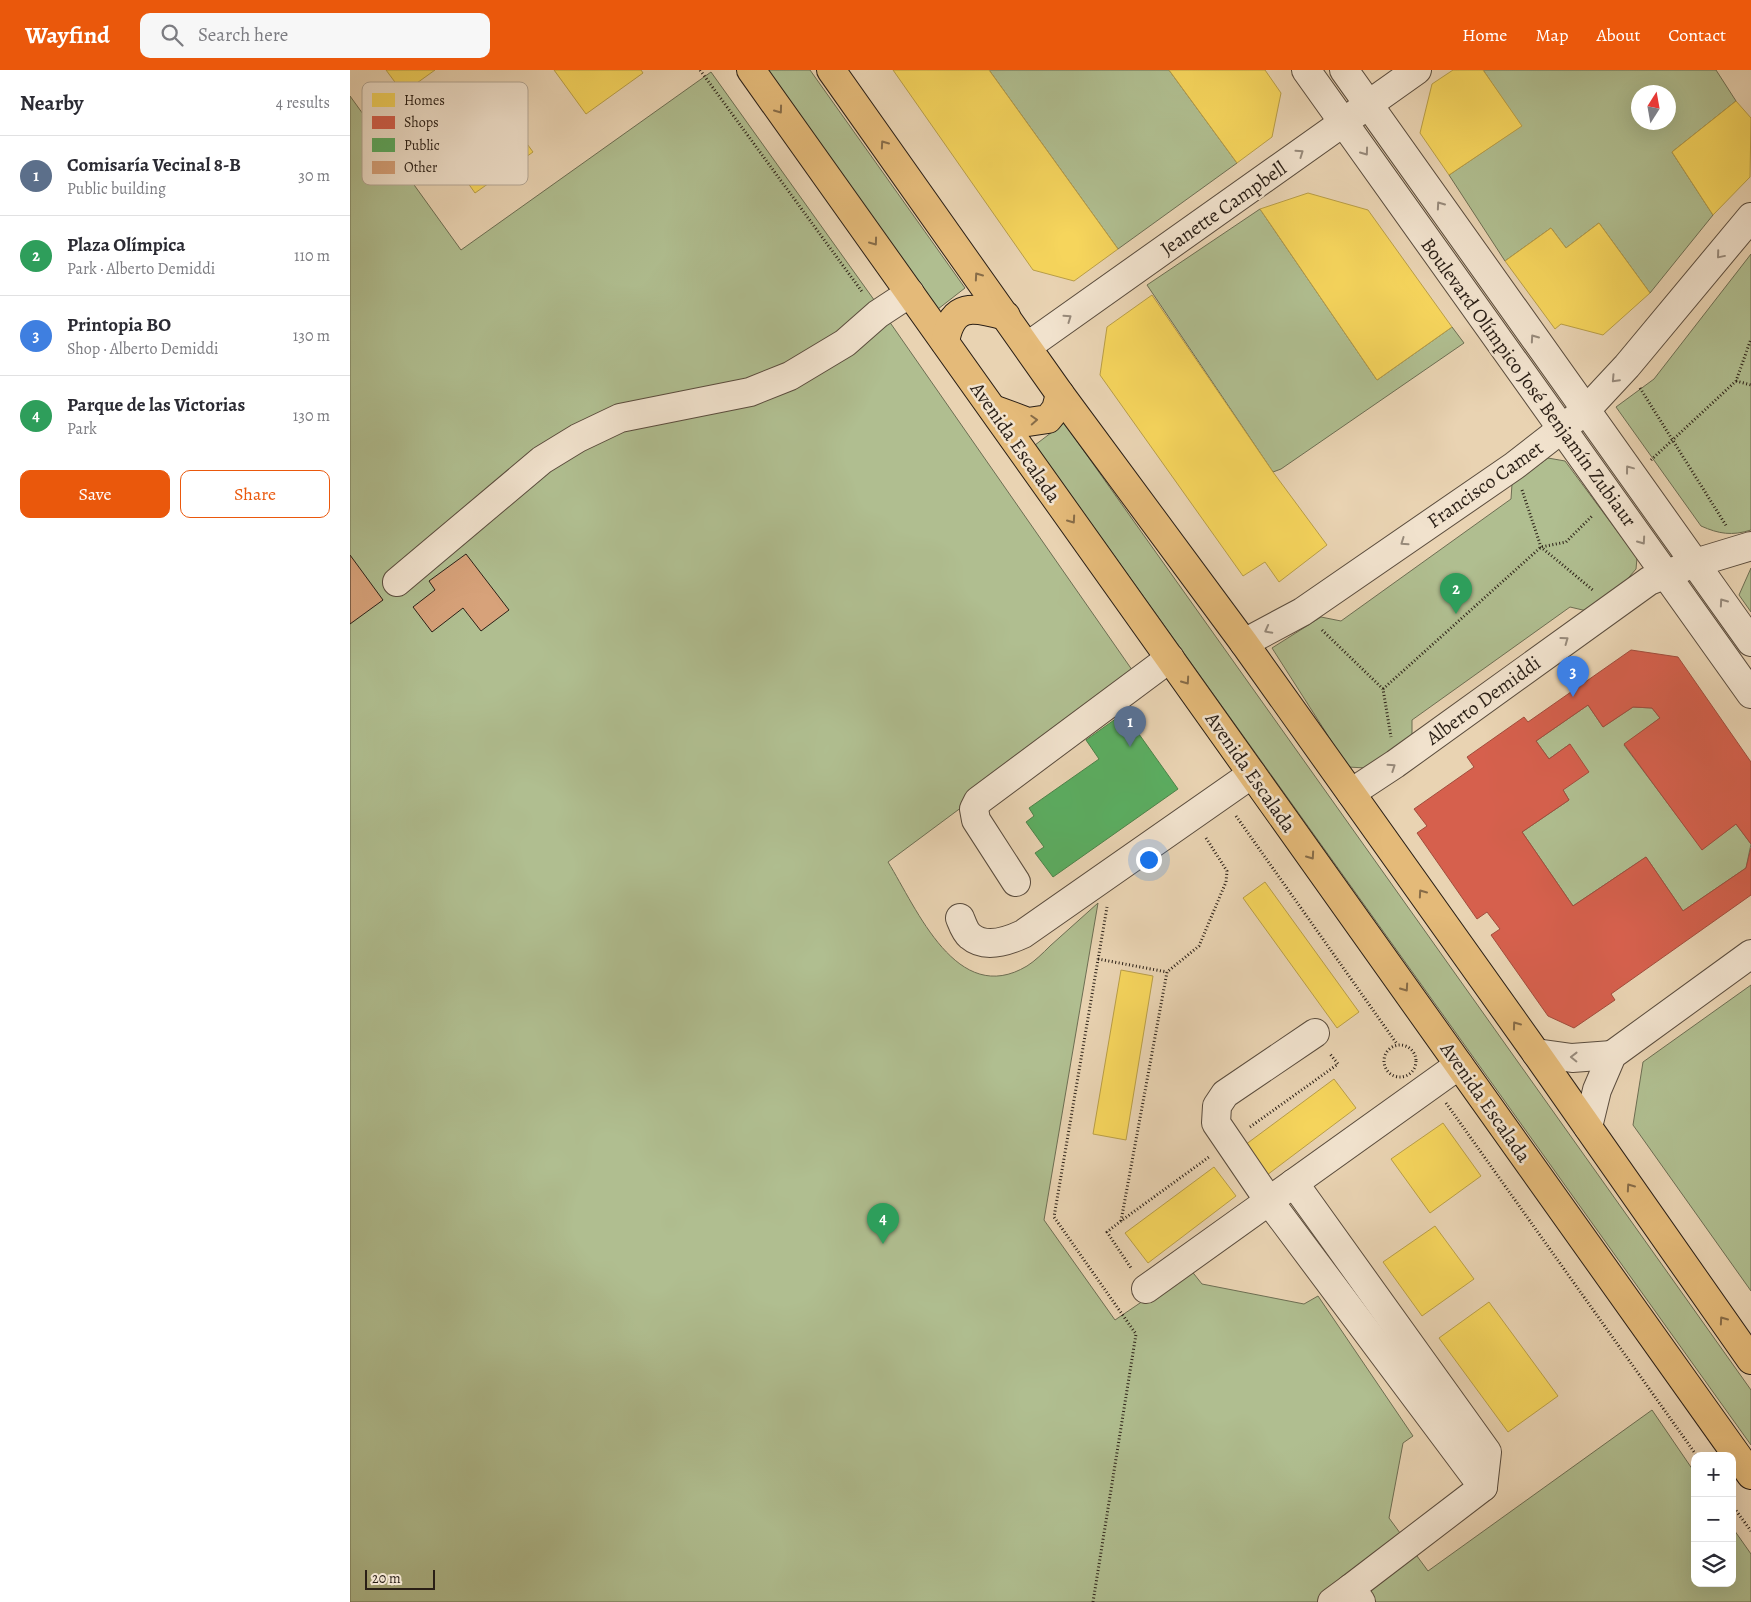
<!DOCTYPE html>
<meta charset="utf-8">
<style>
:root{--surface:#fff;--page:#f7f7f7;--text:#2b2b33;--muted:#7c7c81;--line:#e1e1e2;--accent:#ea580c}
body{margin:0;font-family:Alegreya,serif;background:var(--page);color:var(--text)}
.controls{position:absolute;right:15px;bottom:15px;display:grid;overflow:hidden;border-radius:10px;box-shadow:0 5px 20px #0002}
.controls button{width:45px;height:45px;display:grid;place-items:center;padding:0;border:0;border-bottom:1px solid var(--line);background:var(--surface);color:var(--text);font:25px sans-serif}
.compass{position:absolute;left:1281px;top:15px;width:45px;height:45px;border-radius:50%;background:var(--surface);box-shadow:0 5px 20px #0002;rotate:11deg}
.scale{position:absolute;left:15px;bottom:12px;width:70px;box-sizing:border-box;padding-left:5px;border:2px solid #2a1f16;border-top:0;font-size:14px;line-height:18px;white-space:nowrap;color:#2a1f16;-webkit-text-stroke:4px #f1e2cd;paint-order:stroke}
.you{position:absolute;left:798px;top:789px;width:18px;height:18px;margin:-12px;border:4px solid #fff;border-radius:50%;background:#1a73e8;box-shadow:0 0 0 8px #1a73e833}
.badge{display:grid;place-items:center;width:32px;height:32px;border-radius:50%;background:var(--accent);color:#fff;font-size:16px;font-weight:700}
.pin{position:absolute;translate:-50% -41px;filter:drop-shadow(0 1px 2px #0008)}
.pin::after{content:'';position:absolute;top:26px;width:18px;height:15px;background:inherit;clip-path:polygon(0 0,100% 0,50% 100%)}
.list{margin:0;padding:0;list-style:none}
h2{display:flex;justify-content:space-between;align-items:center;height:65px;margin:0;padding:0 20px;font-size:21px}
h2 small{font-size:16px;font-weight:400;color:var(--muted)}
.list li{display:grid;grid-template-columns:32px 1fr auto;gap:15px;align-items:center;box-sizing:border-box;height:80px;padding:0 20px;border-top:1px solid var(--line)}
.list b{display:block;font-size:19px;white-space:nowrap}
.list p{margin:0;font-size:16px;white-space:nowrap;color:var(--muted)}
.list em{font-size:16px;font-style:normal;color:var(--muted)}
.actions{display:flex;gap:10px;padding:15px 20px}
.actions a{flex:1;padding:11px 0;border:1px solid var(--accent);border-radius:10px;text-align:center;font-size:18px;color:var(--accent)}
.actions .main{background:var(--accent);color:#fff}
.icon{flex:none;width:28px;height:28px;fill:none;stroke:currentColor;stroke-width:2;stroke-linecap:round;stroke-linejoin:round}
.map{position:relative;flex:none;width:1401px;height:1532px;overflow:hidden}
header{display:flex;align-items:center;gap:30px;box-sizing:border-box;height:70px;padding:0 25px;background:var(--accent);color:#fff}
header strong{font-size:24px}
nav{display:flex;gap:28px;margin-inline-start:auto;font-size:18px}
.search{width:350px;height:45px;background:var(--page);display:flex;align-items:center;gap:12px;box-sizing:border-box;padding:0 18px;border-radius:10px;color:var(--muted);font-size:19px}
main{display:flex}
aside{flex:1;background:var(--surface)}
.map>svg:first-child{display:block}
</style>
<header>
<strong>Wayfind</strong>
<div class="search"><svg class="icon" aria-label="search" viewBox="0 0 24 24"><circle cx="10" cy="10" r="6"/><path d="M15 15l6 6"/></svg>Search here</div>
<nav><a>Home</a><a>Map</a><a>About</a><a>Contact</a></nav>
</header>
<main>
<aside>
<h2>Nearby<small>4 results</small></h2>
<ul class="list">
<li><span class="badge" style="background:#5c6f8a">1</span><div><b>Comisaría Vecinal 8-B</b><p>Public building</p></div><em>30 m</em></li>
<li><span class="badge" style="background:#2e9e5b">2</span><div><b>Plaza Olímpica</b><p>Park · Alberto Demiddi</p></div><em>110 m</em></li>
<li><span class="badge" style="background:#3f7fe0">3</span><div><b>Printopia BO</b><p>Shop · Alberto Demiddi</p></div><em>130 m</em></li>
<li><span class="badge" style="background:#2e9e5b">4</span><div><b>Parque de las Victorias</b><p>Park</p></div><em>130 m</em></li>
</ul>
<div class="actions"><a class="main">Save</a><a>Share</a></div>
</aside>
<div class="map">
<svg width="1401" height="1532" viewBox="0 0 1401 1532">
<rect width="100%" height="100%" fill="#e9d3b2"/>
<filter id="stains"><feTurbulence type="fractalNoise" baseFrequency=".004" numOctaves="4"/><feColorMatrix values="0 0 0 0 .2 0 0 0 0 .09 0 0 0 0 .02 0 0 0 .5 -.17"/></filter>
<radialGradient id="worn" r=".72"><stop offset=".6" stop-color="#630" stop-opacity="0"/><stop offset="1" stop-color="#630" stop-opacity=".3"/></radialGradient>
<!-- green -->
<g fill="#b0be90" stroke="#6d6e53" fill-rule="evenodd">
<polygon points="418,0 460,0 615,218 588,239"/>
<polygon points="639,0 819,0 887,93 768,179"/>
<path d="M1133 0H1366L1386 31 1322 82 1363 145 1300 223 1249 153 1216 178 1201 158 1155 191 1099 105 1171 56ZM1288 22H1318V52H1288Z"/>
<path d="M361 2 532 241 787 607 538 792C567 839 607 938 677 896 685 891 693 883 700 876 716 862 732 847 748 833L694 1150 765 1250 840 1199 852 1214 954 1234 968 1226 1063 1366 1053 1373 1039 1448 1078 1501 1302 1340 1345 1403V1513H1382V1457L1401 1484V1532H0V26L111 180Z"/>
<polygon points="910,139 1027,310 1102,257 1114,273 931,399 923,402 797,215"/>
<path d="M1401 184V460C1382 466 1369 464 1351 456L1266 337 1304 309Z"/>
<polygon points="714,353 1401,1320 1401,1375 685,375"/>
<polygon points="1198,388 1215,391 1287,488 1286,499 1274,513 1237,541 1220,537 1062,650 1062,666 1016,698 998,697 922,578 971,547 991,551 1161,429 1162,414"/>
<polygon points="1401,498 1401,542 1389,525"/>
<polygon points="1238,635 1253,657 1283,637 1302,638 1310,648 1274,675 1352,779 1386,754 1401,774 1396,798 1333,841 1296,787 1223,836 1172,762 1219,730 1213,720 1220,674 1199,689 1186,671"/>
<polygon points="1401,915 1401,1221 1283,1055 1293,992"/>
</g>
<!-- homes -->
<g fill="#f6d55c" stroke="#b99e47">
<polygon points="36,0 85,0 53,23"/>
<polygon points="204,0 291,0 293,3 236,44"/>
<polygon points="543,0 639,0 768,179 724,211 683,200"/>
<polygon points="819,0 915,0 931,23 922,67 887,93"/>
<polygon points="1103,0 1133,0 1172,56 1099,105 1070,63 1082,14"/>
<polygon points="1386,31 1401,48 1400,107 1363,145 1322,82"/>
<polygon points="148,34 183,82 125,123 91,75"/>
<polygon points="958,123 1018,140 1102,257 1027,310 910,139"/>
<polygon points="1249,153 1300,223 1253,265 1211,254 1205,259 1155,191 1201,158 1216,178"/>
<polygon points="802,225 923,402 977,475 929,512 915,492 893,506 750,305 757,257"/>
<polygon points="915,812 1009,942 987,958 893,828"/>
<polygon points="771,900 803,906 776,1070 743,1064"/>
<polygon points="984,1009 1006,1038 917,1105 895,1075"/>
<polygon points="1093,1053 1131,1106 1080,1143 1041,1089"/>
<polygon points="864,1097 886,1126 798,1193 775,1163"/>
<polygon points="1085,1156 1124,1209 1072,1246 1033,1192"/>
<polygon points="1139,1232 1208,1326 1158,1362 1089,1268"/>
</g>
<!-- shops -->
<polygon fill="#d6604d" stroke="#a24c3c" points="1281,580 1328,587 1401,692 1401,774 1386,754 1352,780 1274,674 1310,648 1302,638 1283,637 1253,657 1238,635 1186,671 1199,689 1220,674 1239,702 1213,720 1219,730 1172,762 1223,836 1296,787 1333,841 1396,798 1401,778 1401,825 1261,924 1265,930 1224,958 1198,946 1141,865 1150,859 1137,842 1127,849 1067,763 1077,756 1064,739 1124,697 1117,687 1174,647 1178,652"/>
<!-- public -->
<polygon fill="#5aae61" stroke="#4c834a" points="774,643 828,719 703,807 685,783 694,777 676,752 684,746 679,738 749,689 736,670"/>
<!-- building -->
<g fill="#d7a27a" stroke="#2a1f16">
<polygon points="116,484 159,540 131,561 113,538 82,562 63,537 85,520 79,511"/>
<polygon points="0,485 33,530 0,554"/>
</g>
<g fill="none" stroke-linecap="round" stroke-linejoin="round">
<defs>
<g id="minor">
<polyline points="956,0 1401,624"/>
<polyline points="994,0 1401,572"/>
<polyline points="678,276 1067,0"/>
<polyline points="47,512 192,390 228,368 270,348 400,322 440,306 495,273 528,244 560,223"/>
<polyline points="894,573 952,542 1164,396 1236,340 1277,296 1401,147"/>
<polyline points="1001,723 1045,694 1299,511 1345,493 1401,476"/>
<polyline points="666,812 626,750 624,739 628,731 820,588"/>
<path d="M610 848C612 853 615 862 620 866 635 879 658 871 673 864L902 704"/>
<polyline points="965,963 875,1024 867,1036 866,1053 919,1131 1133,1417 1001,1518 1011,1532"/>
<polyline points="1186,983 1222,988 1262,985"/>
<polyline points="1238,1057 1247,1020 1262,985 1401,884"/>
<polyline points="944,1113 1137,1382 1133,1417"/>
<polyline points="796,1219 1109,995"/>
<polyline points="982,1532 1001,1518"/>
</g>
<g id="major">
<polyline points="401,0 1401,1405"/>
<polyline points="481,0 710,324 894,573 1186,983 1401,1290"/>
<path d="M595 272C602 232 623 237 656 246"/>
<polyline points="643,339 678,352 698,349 706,339 710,324"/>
</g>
</defs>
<!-- minor casing -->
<use href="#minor" stroke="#5a4c3d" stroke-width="30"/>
<!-- major casing -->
<use href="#major" stroke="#2a1f16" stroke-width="30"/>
<!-- path -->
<g stroke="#2a1f16" stroke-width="3" stroke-dasharray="1 2.5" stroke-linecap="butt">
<polyline points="350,0 513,223"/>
<polyline points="1386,311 1401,315"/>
<polyline points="1290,318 1377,457"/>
<polyline points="1301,390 1386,311 1401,269"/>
<polyline points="1172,420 1191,477 1244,521"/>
<polyline points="972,560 1033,619 1041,667"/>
<polyline points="1033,619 1191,477 1216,472 1242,446"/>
<polyline points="886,746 1047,974"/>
<polyline points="856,768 877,801 876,812 849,876 817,902 771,1151 859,1087"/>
<polyline points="748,889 817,902"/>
<circle cx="1050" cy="991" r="16"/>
<polyline points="1096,1033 1347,1386"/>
<polyline points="900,1057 988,994 980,984"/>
<polyline points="771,1151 757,1162 781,1198"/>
<polyline points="1382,1435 1401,1461"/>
<polyline points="743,1532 786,1264 704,1147 757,837"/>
</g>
<!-- minor -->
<use href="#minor" stroke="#f1e2cd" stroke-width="28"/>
<!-- major -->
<use href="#major" stroke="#e4ba79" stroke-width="28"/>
</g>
<!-- one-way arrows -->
<defs><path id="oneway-chevron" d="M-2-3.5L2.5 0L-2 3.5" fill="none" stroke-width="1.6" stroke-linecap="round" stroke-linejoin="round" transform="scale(1.25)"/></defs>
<g stroke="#876c48">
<use href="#oneway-chevron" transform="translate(429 40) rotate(54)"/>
<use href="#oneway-chevron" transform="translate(534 74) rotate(-125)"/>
<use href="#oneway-chevron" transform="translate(524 172) rotate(54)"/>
<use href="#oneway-chevron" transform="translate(628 206) rotate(-125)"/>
<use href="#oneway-chevron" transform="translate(684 350) rotate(-3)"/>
<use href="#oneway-chevron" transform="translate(722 450) rotate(55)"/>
<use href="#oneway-chevron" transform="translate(836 611) rotate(55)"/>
<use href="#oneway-chevron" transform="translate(961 786) rotate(55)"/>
<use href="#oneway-chevron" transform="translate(1072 823) rotate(-125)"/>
<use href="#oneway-chevron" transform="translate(1055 918) rotate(55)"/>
<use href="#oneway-chevron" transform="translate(1166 955) rotate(-126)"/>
<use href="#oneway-chevron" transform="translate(1280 1117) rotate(-125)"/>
<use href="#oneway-chevron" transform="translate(1373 1250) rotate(-125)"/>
</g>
<g stroke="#978a7b">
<use href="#oneway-chevron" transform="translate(1015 82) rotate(54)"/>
<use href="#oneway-chevron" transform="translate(950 83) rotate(-35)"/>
<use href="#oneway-chevron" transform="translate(1090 135) rotate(-125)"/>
<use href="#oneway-chevron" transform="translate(1370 185) rotate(130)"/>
<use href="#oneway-chevron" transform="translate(718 248) rotate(-35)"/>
<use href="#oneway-chevron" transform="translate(1184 268) rotate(-125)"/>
<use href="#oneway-chevron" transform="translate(1265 309) rotate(133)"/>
<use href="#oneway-chevron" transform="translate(1279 399) rotate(-127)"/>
<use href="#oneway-chevron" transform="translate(1292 471) rotate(55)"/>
<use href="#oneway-chevron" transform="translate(1054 472) rotate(145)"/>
<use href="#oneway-chevron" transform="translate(1373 532) rotate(-125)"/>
<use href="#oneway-chevron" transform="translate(918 560) rotate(152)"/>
<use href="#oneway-chevron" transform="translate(1215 570) rotate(-36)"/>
<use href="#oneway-chevron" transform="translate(1042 697) rotate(-34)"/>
<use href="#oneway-chevron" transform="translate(1224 987) rotate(-179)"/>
</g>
<g text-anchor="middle" stroke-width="5" stroke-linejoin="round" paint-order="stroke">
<!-- street labels -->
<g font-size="20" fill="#2a1f16" stroke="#f1e2cd">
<text transform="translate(873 138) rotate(-35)" y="7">Jeanette Campbell</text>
<text transform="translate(1179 312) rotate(54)" y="7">Boulevard Olímpico José Benjamín Zubiaur</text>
<text transform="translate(666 372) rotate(55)" y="7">Avenida Escalada</text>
<text transform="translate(1135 414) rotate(-35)" y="7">Francisco Camet</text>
<text transform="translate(1133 630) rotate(-36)" y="7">Alberto Demiddi</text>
<text transform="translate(901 702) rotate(55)" y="7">Avenida Escalada</text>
<text transform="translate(1136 1032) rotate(55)" y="7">Avenida Escalada</text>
</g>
</g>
<!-- legend -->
<rect x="12" y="12" width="166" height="103" rx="8" fill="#f1e2cd" stroke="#b5a896" stroke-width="1"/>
<rect x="22" y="23" width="23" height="14" fill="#f6d55c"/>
<rect x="22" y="46" width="23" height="13" fill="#d6604d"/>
<rect x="22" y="68" width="23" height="14" fill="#5aae61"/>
<rect x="22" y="91" width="23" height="13" fill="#d7a27a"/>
<g font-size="14" fill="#2a1f16">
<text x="54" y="35">Homes</text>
<text x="54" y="57">Shops</text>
<text x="54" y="80">Public</text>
<text x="54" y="102">Other</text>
</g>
<rect width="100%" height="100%" filter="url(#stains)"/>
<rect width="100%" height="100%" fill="url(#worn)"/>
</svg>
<div class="controls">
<button>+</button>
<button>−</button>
<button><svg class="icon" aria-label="layers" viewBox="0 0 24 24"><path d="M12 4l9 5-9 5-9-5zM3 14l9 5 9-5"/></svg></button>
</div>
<svg class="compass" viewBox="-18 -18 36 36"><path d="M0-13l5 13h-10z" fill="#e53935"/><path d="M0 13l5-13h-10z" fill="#7c7c81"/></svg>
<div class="scale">20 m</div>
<div class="you"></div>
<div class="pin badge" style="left:780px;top:677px;background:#5c6f8a">1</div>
<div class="pin badge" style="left:1106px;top:544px;background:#2e9e5b">2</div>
<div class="pin badge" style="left:1223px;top:627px;background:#3f7fe0">3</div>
<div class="pin badge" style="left:533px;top:1174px;background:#2e9e5b">4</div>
</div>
</main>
